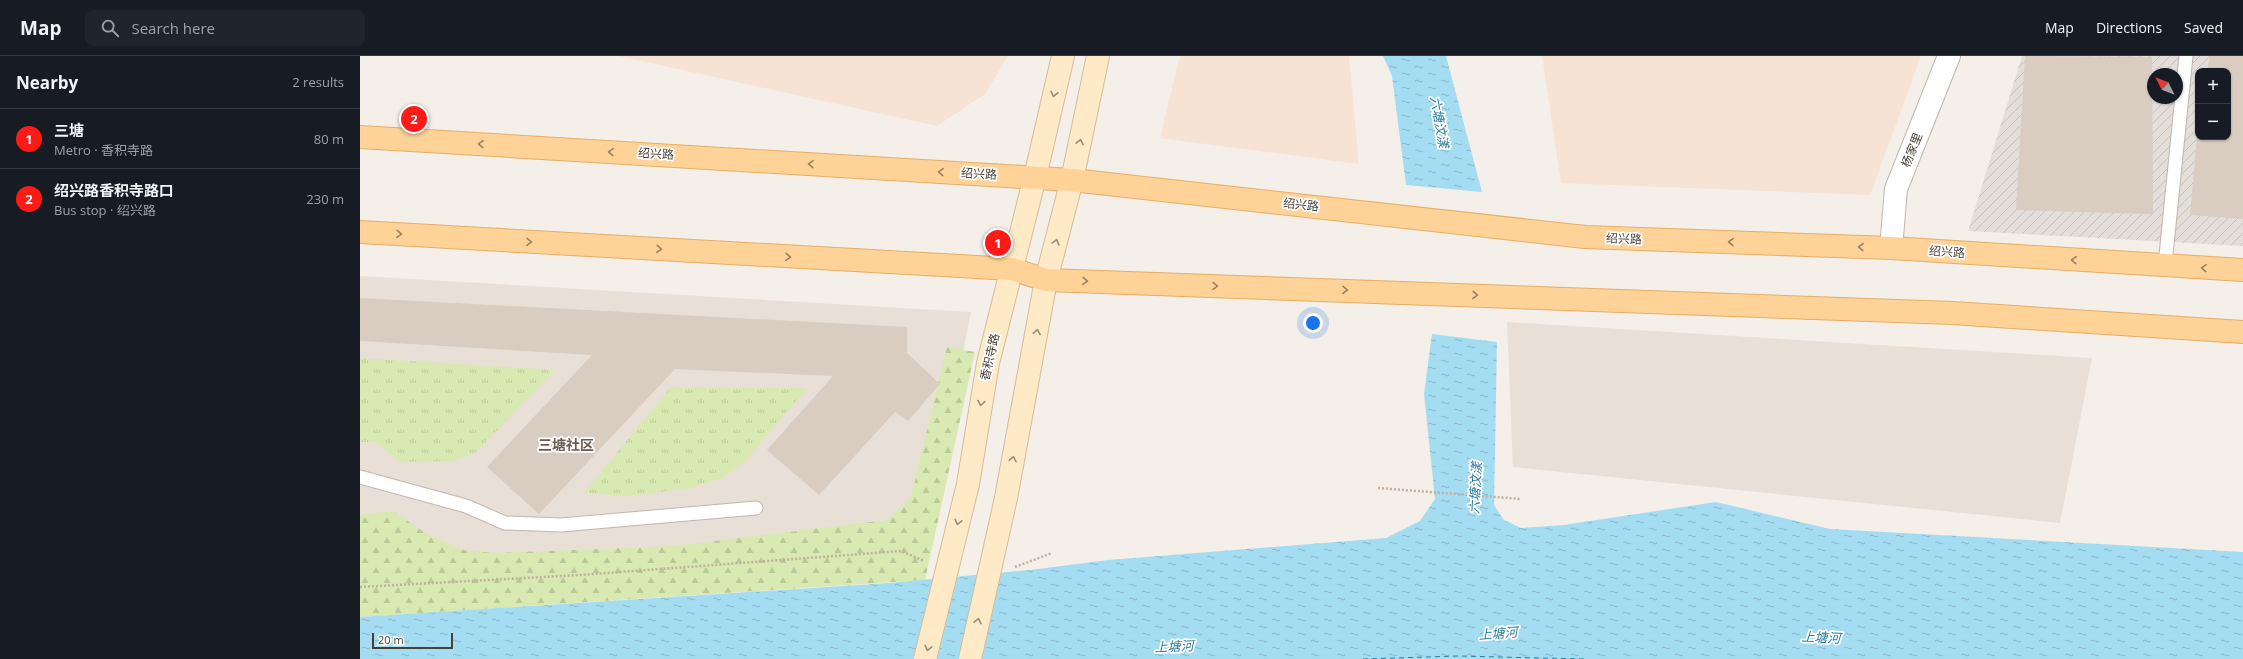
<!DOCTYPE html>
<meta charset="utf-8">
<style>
:root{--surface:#171b24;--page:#20242c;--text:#f1f3f6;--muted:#9ea1a6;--line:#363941;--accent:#fd1a17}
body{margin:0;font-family:"Open Sans","Noto Sans SC",sans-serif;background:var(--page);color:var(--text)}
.controls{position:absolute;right:12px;top:12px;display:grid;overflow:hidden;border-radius:8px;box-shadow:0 1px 3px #0004}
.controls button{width:36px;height:36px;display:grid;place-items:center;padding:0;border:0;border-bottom:1px solid var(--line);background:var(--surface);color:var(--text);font:20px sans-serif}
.compass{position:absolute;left:1787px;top:12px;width:36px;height:36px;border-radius:50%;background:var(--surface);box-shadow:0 1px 3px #0004;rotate:312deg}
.scale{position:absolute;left:12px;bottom:10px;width:81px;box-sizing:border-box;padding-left:4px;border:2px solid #483f37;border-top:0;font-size:11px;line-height:14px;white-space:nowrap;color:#483f37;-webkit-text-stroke:3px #fff;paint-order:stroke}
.you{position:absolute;left:953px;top:267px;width:14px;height:14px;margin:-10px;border:3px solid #fff;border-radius:50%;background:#1a73e8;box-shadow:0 0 0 6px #1a73e833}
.badge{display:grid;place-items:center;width:26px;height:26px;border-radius:50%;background:var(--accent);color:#fff;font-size:13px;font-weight:700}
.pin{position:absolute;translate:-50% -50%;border:2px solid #fff;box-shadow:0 1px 4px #0006}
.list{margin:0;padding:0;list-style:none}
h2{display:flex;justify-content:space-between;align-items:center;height:52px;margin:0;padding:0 16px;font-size:17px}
h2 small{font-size:13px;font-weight:400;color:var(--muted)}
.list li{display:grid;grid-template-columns:26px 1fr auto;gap:12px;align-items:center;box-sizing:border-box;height:60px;padding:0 16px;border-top:1px solid var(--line)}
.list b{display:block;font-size:15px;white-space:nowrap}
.list p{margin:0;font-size:13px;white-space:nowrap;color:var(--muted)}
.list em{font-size:13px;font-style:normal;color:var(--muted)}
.icon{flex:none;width:22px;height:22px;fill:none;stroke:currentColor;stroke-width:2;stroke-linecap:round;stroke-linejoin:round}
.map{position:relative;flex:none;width:1883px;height:603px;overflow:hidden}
header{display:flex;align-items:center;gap:24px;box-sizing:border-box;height:56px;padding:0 20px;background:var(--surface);border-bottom:1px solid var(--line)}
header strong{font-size:19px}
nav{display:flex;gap:22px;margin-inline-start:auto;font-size:14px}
.search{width:280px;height:36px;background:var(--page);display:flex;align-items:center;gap:10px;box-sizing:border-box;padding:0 14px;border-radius:8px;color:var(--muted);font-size:15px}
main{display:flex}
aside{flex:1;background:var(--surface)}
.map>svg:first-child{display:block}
</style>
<header>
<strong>Map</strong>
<div class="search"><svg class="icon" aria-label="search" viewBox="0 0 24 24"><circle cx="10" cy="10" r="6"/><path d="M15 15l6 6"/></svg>Search here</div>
<nav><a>Map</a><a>Directions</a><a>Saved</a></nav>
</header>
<main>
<aside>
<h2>Nearby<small>2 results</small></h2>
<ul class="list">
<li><span class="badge">1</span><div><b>三塘</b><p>Metro · 香积寺路</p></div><em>80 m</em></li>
<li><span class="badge">2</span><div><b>绍兴路香积寺路口</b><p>Bus stop · 绍兴路</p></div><em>230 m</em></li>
</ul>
</aside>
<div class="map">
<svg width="1883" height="603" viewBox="0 0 1883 603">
<defs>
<pattern id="industrial-furrows" width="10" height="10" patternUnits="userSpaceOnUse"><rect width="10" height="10" fill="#e4deda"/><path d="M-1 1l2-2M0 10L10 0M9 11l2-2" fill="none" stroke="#c5c0bc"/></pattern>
<pattern id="grass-tufts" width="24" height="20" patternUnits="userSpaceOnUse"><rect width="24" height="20" fill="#d8e9b1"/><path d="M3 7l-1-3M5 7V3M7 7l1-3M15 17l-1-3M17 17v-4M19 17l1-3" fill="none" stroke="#bbc999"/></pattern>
<pattern id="forest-firs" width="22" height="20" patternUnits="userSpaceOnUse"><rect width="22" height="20" fill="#d8e9b1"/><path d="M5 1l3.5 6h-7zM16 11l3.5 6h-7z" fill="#bbc999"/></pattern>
<pattern id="water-ripples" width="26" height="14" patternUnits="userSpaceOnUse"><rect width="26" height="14" fill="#a4ddf2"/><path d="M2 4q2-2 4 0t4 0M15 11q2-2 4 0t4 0" fill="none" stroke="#88b5c5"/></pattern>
</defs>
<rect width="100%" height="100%" fill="#f4efe9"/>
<!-- residential -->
<g fill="#e8e0d7">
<polygon points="0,220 611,256 562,502 0,544"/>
<polygon points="1147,266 1732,302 1700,467 1153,411"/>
</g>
<!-- commercial -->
<g fill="#f6e3d4">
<polygon points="259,0 648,0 625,38 577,70"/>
<polygon points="820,0 989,0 999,108 800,82"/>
<polygon points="1182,0 1561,0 1510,139 1201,127"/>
</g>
<!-- industrial -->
<path fill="url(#industrial-furrows)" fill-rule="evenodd" d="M1662 0H1883V190L1608 175ZM1838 15H1868V81H1838ZM1793 18H1817V42H1793Z"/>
<!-- grass -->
<g fill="url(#grass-tufts)">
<polygon points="0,302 195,314 115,397 94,405 40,406 15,386 0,386"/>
<polygon points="311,331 447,332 385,405 363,422 330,432 269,440 224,437"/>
</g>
<!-- forest -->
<polygon fill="url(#forest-firs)" points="587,291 615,296 565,524 0,561 0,459 33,455 67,478 104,494 135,497 314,490 527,464 551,441"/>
<!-- water -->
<g fill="url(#water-ripples)">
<polygon points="1023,0 1086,0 1122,136 1046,129 1032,20"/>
<polygon points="1072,278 1137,286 1134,449 1144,464 1161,472 1204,469 1356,446 1470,473 1883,496 1883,603 0,603 0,561 529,527 670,514 748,504 1026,482 1060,465 1075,443 1064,338"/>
</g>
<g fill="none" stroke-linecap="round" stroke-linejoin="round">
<!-- ferry -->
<polyline stroke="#2a7d9d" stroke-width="1" stroke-dasharray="5 4" stroke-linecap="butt" points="1003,603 1098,600 1224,603"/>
</g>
<!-- building -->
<g fill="#d9ccc1">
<polygon points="1665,0 1792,1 1793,158 1656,154"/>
<polygon points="1850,0 1883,0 1883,163 1830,159 1837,81 1868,81 1868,15 1847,15"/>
<polygon points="0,242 547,271 547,297 580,328 548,365 535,356 459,439 407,394 473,320 315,313 179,458 127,411 232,299 0,285"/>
</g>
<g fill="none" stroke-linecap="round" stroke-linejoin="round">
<defs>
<g id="service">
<polyline points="1805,209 1826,0"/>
<polyline points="0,421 106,450 145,467 201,469 396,452"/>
</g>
<polyline id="minor" points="1531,192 1536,133 1589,0"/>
<g id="secondary">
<polyline points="608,428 628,307 675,121 703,0"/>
<polyline points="646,442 686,224 712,124 738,0"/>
</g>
<g id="primary">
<polyline points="0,81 712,124 1225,181 1531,192 1883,214"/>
<polyline points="0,176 652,213 686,224 1592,257 1883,276"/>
</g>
</defs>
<!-- service casing -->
<use href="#service" stroke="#c0b6ab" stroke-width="15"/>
<!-- minor casing -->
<use href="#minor" stroke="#c0b6ab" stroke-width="24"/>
<!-- secondary casing -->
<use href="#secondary" stroke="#d5bc98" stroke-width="24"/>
<!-- primary casing -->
<use href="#primary" stroke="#e6ad65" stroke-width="24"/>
<!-- path -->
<g stroke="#c2af9c" stroke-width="2.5" stroke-dasharray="2 2" stroke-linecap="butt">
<polyline points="1018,432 1161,443"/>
<polyline points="655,511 692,497"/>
<polyline points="0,531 220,519 541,495 564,505"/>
</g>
<!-- service -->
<use href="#service" stroke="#fff" stroke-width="13"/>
<!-- minor -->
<use href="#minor" stroke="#fff" stroke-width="22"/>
<!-- secondary -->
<use href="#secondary" stroke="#ffeac8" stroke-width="22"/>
<!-- primary -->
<use href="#primary" stroke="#ffd397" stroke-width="22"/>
<defs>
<g id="secondary-bridge">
<polyline points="565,603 608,428"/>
<polyline points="610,603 646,442"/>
</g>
</defs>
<!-- secondary-bridge casing -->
<use href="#secondary-bridge" stroke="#d5bc98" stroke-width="24" stroke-linecap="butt"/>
<!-- secondary-bridge -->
<use href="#secondary-bridge" stroke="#ffeac8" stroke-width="22"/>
</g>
<!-- one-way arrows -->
<defs><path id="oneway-chevron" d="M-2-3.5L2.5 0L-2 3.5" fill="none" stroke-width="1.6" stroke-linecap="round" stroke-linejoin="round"/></defs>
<g stroke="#9a8c78">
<use href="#oneway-chevron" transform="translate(694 38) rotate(103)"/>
<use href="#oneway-chevron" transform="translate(720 86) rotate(-78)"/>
<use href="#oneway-chevron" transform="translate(696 186) rotate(-75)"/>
<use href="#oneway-chevron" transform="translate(677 276) rotate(-80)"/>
<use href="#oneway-chevron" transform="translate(621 347) rotate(99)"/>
<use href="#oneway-chevron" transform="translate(653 403) rotate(-79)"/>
<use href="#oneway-chevron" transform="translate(598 466) rotate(104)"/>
<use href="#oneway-chevron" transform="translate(618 565) rotate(-78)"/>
<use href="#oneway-chevron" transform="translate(568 592) rotate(104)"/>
</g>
<g stroke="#9a8262">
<use href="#oneway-chevron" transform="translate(121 88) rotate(-177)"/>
<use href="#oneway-chevron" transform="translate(251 96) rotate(-177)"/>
<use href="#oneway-chevron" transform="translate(451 108) rotate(-177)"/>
<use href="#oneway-chevron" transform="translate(581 116) rotate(-177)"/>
<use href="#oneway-chevron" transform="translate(39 178) rotate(3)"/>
<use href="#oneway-chevron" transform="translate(169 186) rotate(3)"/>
<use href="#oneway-chevron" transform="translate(1371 186) rotate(-178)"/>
<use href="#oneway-chevron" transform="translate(1501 191) rotate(-178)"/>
<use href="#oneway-chevron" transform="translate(299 193) rotate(3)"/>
<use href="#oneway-chevron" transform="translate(428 201) rotate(3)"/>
<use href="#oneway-chevron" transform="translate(1714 204) rotate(-176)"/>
<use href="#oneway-chevron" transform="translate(1844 212) rotate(-177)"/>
<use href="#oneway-chevron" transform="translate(725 225) rotate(2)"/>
<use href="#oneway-chevron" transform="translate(855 230) rotate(2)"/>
<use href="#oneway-chevron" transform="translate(985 234) rotate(2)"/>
<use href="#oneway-chevron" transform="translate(1115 239) rotate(2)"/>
</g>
<g text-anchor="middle" stroke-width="3.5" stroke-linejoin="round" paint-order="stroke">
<!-- street labels -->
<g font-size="12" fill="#483f37" stroke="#fff">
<text transform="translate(1552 94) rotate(-68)" y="4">杨家里</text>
<text transform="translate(296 98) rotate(3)" y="4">绍兴路</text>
<text transform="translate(619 118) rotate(3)" y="4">绍兴路</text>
<text transform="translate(941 149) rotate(6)" y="4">绍兴路</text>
<text transform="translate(1264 183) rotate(2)" y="4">绍兴路</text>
<text transform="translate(1587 196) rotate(4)" y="4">绍兴路</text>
<text transform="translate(630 301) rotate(-77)" y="4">香积寺路</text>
</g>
<!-- water labels -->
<g font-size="13" font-style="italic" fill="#2a7d9d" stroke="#fff">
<text transform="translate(1080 66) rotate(80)" y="5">六塘汶漾</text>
<text transform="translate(1115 432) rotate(-87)" y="5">六塘汶漾</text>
<text transform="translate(1138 577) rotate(-4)" y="5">上塘河</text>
<text transform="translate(1461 581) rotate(3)" y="5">上塘河</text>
<text transform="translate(814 590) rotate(-2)" y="5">上塘河</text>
</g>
<!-- quarter labels -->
<g font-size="14" font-weight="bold" fill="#6b5b4e" stroke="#fff">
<text x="206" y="394">三塘社区</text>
</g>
</g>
</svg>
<div class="controls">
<button>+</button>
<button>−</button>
</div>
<svg class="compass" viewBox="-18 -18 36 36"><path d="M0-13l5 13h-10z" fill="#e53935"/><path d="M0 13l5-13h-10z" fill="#9ea1a6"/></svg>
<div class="scale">20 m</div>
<div class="you"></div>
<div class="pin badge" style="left:638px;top:187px">1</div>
<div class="pin badge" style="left:54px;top:63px">2</div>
</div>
</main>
